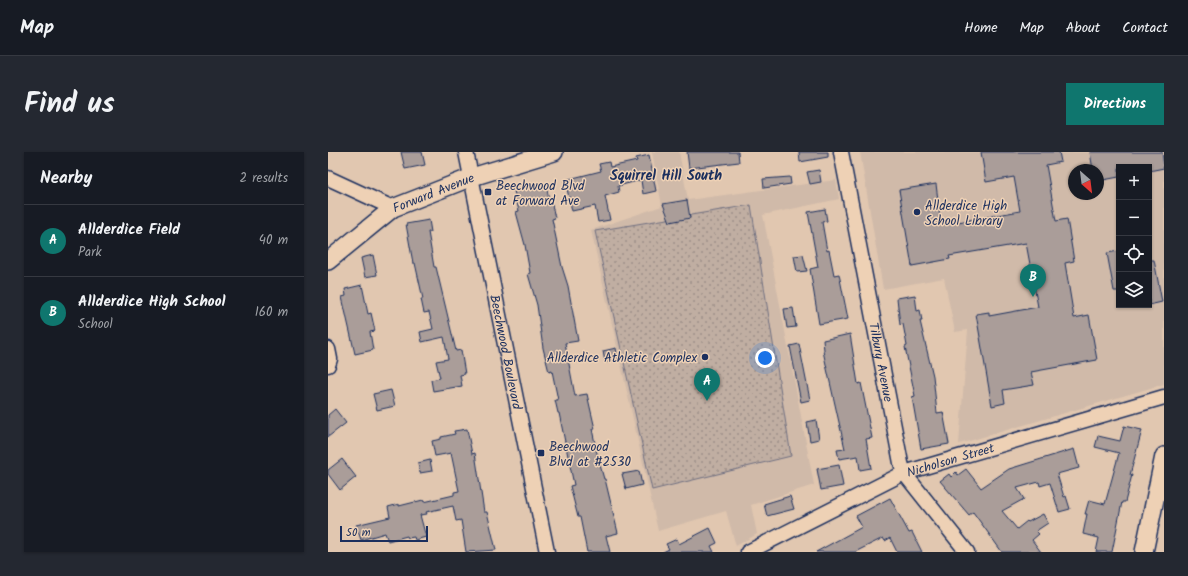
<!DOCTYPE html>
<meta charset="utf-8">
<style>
:root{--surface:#171b24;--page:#242831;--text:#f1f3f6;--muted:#9ea1a6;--line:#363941;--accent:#0f766e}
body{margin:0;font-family:Kalam,sans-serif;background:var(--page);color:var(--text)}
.controls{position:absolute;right:12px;top:12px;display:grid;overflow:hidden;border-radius:0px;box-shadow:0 1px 3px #0004}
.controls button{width:36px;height:36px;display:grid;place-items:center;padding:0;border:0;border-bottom:1px solid var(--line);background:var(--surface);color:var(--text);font:20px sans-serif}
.compass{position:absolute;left:740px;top:12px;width:36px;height:36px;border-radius:50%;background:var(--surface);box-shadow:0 1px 3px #0004;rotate:152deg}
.scale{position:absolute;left:12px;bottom:10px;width:88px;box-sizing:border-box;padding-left:4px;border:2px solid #1b2f5e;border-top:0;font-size:11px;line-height:14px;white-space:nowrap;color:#1b2f5e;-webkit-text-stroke:3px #eed1b5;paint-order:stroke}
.you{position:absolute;left:437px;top:206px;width:14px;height:14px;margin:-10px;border:3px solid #fff;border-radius:50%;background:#1a73e8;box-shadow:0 0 0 6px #1a73e833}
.badge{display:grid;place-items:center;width:26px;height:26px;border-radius:50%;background:var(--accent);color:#fff;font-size:13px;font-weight:700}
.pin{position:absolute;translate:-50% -33px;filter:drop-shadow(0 1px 2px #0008)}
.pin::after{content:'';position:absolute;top:21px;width:14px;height:12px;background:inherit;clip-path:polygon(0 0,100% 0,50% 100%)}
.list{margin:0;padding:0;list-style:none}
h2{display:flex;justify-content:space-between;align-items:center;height:52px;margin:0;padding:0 16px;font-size:17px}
h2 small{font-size:13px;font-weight:400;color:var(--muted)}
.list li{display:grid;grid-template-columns:26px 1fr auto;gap:12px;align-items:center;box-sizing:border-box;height:72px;padding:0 16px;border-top:1px solid var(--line)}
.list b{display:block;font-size:15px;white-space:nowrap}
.list p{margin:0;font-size:13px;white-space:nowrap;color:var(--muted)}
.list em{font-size:13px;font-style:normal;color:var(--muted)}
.icon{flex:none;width:22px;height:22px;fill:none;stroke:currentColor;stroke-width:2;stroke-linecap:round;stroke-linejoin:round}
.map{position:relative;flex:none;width:836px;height:400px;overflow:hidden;border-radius:0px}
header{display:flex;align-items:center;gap:24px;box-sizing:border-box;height:56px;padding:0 20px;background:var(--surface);border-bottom:1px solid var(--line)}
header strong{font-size:19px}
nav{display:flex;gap:22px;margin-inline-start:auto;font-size:14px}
.intro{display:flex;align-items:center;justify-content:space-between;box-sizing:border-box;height:96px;padding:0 24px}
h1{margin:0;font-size:28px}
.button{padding:10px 18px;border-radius:0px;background:var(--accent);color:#fff;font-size:14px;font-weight:700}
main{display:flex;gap:24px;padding:0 24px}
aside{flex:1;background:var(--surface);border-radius:0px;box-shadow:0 1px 3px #0004}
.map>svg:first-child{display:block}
</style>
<header>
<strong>Map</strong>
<nav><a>Home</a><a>Map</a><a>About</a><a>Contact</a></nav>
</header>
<div class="intro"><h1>Find us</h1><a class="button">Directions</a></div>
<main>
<aside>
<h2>Nearby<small>2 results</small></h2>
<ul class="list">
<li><span class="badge">A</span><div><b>Allderdice Field</b><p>Park</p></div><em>40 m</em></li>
<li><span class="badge">B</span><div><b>Allderdice High School</b><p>School</p></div><em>160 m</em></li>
</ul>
</aside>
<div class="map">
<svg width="836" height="400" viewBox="0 0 836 400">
<defs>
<pattern id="park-dots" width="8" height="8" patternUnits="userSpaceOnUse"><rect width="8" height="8" fill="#c0aea2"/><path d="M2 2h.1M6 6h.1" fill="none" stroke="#9b8e87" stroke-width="1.8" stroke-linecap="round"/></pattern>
</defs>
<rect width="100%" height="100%" fill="#e1c7b0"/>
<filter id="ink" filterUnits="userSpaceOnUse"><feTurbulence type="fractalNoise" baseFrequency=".025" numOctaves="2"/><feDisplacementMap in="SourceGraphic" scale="8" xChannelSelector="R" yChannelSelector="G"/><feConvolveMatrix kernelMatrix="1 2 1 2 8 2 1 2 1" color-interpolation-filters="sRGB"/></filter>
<g filter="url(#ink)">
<!-- built -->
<g fill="#d0baa9" fill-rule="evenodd">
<polygon points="324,0 351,0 360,48 508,28 511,47 435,63 486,333 423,353 429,382 408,394 398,359 330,379 263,78 334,54"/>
<path d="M532 0H836V232L631 292 640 178 627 180 616 126 555 137ZM791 15H821V153H791ZM746 18H770V42H746Z"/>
</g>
<!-- park -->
<polygon fill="url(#park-dots)" stroke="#6e6e80" points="423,53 463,304 324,338 267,79"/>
<!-- building -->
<g fill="#aa9d99" stroke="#1b2f5e">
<polygon points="73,0 94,0 97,13 77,17"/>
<polygon points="359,0 410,0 411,10 361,16"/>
<polygon points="471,0 500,0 500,5 472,10"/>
<polygon points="653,0 731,0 733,10 718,13 728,69 739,67 746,109 737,111 746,166 761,163 769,208 703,220 706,233 675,238 677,251 664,254 648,162 661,160 661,164 710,155 698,91 621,104 622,107 584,114 571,38 608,32 613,73 692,59 686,25 658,30"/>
<polygon points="762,0 834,0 836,16 821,19 821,15 791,15 791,25 770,29 770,18 765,18"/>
<polygon points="321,3 328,39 315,42 313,28 290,34 291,40 277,44 282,68 270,70 267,54 244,59 237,28 273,19 271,12 281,10 282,15 309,9 308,6"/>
<polygon points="491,18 493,30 482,32 479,20"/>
<polygon points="462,25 463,32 436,36 435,27"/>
<polygon points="218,32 222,53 224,53 227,66 224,67 234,115 240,134 250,189 237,191 247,244 259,242 267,277 264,277 270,306 276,327 277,327 290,381 278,384 282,400 259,400 252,365 250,365 242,334 246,333 231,261 230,261 227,248 230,248 224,219 221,220 215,196 209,153 200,122 202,121 197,93 188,60 191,59 186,39"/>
<polygon points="359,48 362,66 342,70 335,52"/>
<polygon points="497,57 499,69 494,70 499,99 501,98 506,123 511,122 520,167 491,172 482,117 490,115 480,60"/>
<polygon points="101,68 103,80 100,80 106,115 108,115 128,199 133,198 137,222 132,223 134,234 105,239 103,228 112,226 108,209 120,207 116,185 94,190 92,180 105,177 101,160 96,161 93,147 95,147 87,111 85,111 78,72"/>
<polygon points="791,99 791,139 786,139 779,101"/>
<polygon points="45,103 49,123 37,125 33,106"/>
<polygon points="475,103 479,119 469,120 466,104"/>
<polygon points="821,108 826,108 834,150 821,153"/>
<polygon points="34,133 40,162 43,161 47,179 42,180 45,198 27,202 14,145 18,144 17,137"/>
<polygon points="587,143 589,159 592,158 594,169 592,169 605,224 609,261 615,260 621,292 593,297 584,245 587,244 577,195 579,194 575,172 572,173 569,146"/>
<polygon points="465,156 468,175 459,176 456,157"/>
<polygon points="522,182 530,232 533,231 544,286 538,287 543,316 532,318 530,304 511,307 509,298 517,297 495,199 496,198 495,188"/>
<polygon points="471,192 482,248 473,250 462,194"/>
<polygon points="288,196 290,208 277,210 275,199"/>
<polygon points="63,238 67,254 49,258 45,242"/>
<polygon points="7,257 18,271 0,285 0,263"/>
<polygon points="488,268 491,287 482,289 479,270"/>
<polygon points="796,274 814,278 802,323 804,323 797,350 794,350 784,400 768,400 771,386 755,382 759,362 757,362 761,348 777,352 791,301 767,295 770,284 792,289"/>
<polygon points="139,277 144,302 147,301 156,360 159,360 168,398 138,400 133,368 128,369 125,354 98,360 99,362 92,363 98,385 87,388 86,385 80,386 79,384 60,389 57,381 33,388 28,373 62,365 60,355 71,352 71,354 95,348 96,350 126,343 126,340 131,339 123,301 107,304 104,289 113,287 113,285 127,282 126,279"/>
<polygon points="746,297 751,316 729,322 736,345 738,344 742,357 731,360 722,331 712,334 711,330 689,336 696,347 674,359 689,377 699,369 700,370 715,362 720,371 708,379 711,382 704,388 713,400 674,400 645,360 641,363 612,329 621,322 623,325 628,320 630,323 638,317 653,336 681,317"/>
<polygon points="14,307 28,325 12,338 0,322 0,318"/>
<polygon points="102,308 104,319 92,321 90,311"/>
<polygon points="511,313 515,334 493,338 489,317"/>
<polygon points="311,319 314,333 298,337 294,322"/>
<polygon points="462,344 466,357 439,364 436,352"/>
<polygon points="562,346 581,381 584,380 594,400 569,400 562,386 557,389 555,386 527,400 488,400 534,375 528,364"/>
<polygon points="382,376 389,391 383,394 386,400 335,400 341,397 338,392 349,387 351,392"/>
</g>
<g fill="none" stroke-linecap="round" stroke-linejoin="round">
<defs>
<g id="minor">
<path id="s1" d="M138 0 219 400"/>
<path id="s2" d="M513 0 573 311 576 321 639 400"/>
<polyline points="0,26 65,56"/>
<polyline points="0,197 2,207 0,213"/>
<path id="s3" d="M420 400 576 321 836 245"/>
</g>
<g id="major">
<path id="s4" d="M0 109 65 56 144 25 226 0"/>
<polyline points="816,400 836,304"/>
</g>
</defs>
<!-- minor casing -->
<use href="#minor" stroke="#1b2f5e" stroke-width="17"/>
<!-- major casing -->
<use href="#major" stroke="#1b2f5e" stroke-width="20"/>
<!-- minor -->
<use href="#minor" stroke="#eed1b5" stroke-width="14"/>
<!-- major -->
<use href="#major" stroke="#eed1b5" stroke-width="17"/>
</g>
</g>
<!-- markers -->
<g fill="#1b2f5e" stroke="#eed1b5" stroke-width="1.5">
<rect x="156" y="36" width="8" height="8" rx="2"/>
<circle cx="589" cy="60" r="4"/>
<circle cx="377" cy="205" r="4"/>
<rect x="209" y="297" width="8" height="8" rx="2"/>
</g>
<g text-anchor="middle" stroke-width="3" stroke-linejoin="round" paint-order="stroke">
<!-- poi labels -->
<g font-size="13" fill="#1b2f5e" stroke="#eed1b5" text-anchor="start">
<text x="168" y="38">Beechwood Blvd<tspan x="168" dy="15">at Forward Ave</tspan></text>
<text x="597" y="58">Allderdice High<tspan x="597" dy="15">School Library</tspan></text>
<text x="369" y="210" text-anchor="end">Allderdice Athletic Complex</text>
<text x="221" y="299">Beechwood<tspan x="221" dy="15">Blvd at #2530</tspan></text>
</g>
<!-- street labels -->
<g font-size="13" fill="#1b2f5e" stroke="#eed1b5">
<text dy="5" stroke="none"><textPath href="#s4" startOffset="127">Forward Avenue</textPath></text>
<text dy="5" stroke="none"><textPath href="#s1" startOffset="204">Beechwood Boulevard</textPath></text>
<text dy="5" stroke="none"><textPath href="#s2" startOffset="214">Tilbury Avenue</textPath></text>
<text dy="5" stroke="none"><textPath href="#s3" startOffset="223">Nicholson Street</textPath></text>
</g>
<!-- neighbourhood labels -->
<g font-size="14" font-weight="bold" fill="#1b2f5e" stroke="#eed1b5">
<text x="338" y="28">Squirrel Hill South</text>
</g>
</g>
</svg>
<div class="controls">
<button>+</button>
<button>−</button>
<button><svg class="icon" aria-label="locate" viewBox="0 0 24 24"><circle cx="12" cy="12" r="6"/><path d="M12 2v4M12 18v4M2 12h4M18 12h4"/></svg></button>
<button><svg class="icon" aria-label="layers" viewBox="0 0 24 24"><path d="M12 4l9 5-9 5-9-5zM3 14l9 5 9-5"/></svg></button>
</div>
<svg class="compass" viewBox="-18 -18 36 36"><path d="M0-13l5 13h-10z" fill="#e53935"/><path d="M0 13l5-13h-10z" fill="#9ea1a6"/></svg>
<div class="scale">50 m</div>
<div class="you"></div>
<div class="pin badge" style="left:379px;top:249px">A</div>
<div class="pin badge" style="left:705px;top:145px">B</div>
</div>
</main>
